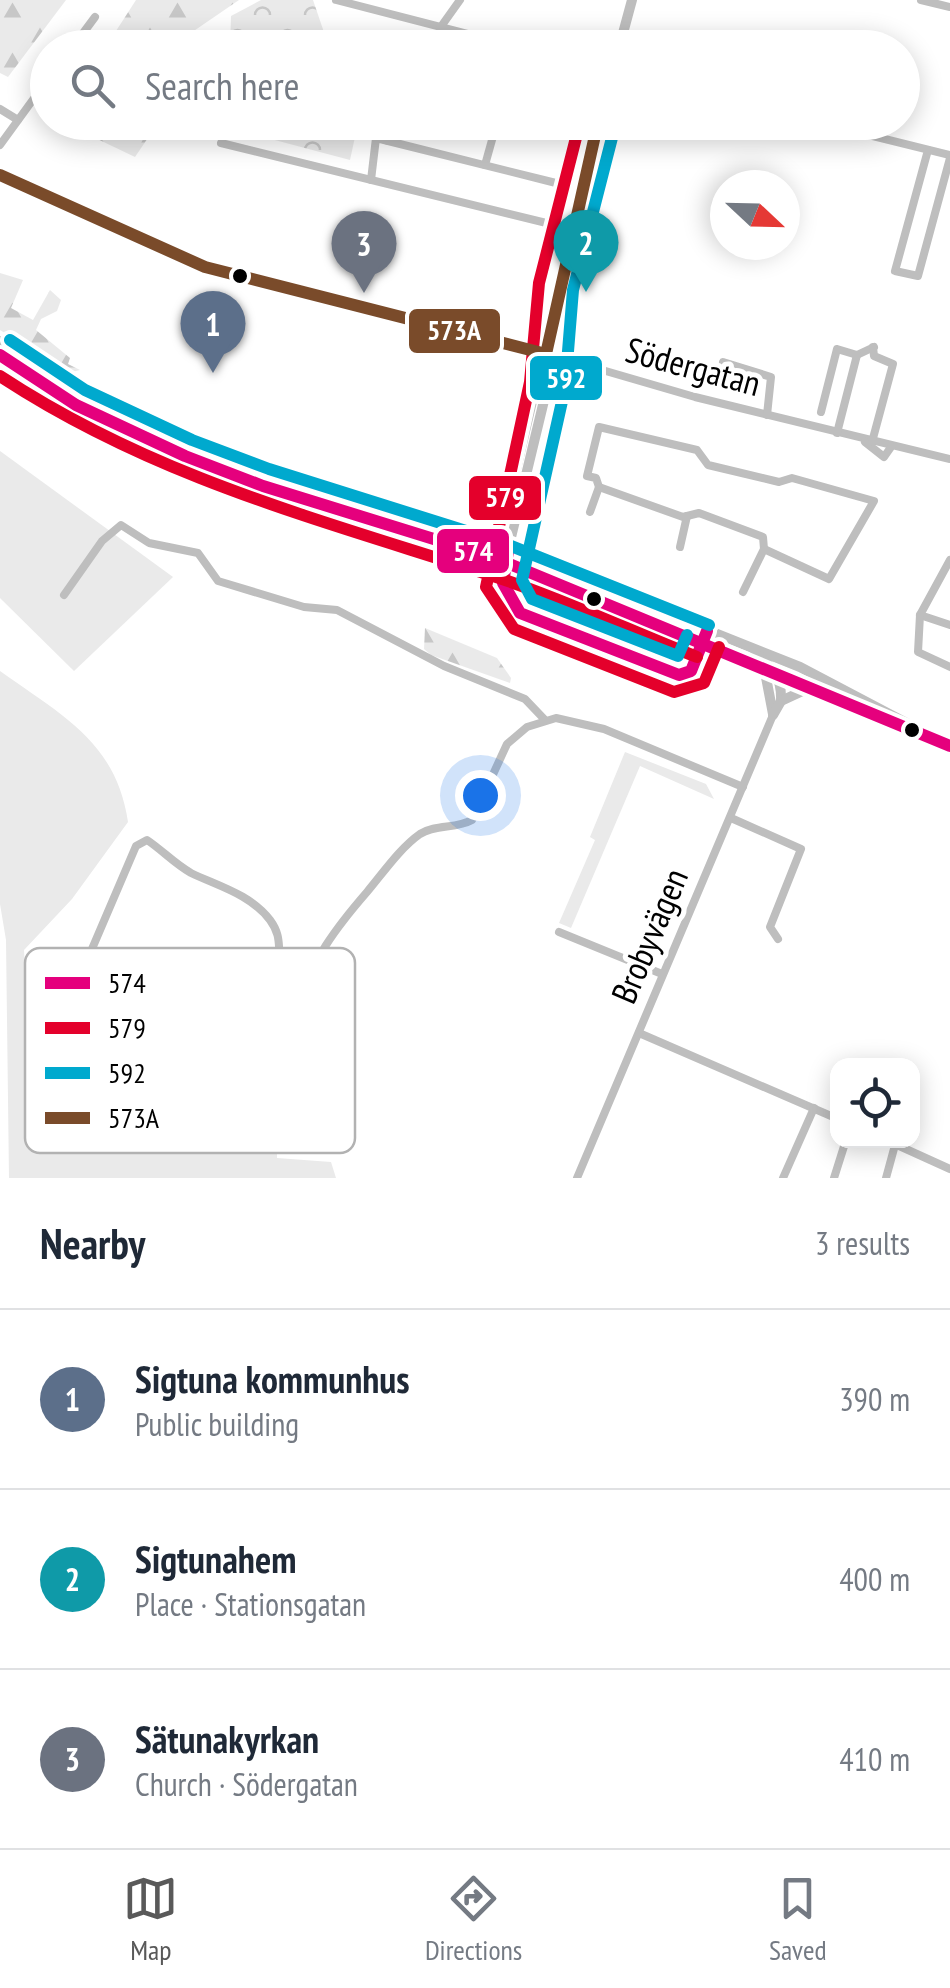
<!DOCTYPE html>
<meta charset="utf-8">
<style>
:root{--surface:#fff;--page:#f6f6f7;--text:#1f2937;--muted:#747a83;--line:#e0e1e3;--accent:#595959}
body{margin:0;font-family:"PT Sans Narrow",sans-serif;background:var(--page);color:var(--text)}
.controls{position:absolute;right:30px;bottom:30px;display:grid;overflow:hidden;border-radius:20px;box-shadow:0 5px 25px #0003}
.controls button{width:90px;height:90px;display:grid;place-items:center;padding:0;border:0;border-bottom:2px solid var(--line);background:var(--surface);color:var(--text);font:50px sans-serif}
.compass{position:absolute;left:710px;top:170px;width:90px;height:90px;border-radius:50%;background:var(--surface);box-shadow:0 5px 25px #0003;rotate:112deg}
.you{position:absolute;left:480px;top:795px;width:35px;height:35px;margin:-25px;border:8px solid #fff;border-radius:50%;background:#1a73e8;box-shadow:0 0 0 15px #1a73e833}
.badge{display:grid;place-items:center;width:65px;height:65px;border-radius:50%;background:var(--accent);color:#fff;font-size:32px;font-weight:700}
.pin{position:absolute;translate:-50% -82px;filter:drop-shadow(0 2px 5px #0008)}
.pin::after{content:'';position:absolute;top:52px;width:35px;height:30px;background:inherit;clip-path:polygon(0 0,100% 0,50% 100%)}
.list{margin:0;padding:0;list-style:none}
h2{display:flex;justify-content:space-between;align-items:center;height:130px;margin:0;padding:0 40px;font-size:42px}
h2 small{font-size:32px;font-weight:400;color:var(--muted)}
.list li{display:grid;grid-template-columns:65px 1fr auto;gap:30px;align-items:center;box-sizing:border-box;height:180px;padding:0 40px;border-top:2px solid var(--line)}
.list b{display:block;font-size:38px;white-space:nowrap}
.list p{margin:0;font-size:32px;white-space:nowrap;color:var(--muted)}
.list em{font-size:32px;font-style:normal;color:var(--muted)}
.icon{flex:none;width:55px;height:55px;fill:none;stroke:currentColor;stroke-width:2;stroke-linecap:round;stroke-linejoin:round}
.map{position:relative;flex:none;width:950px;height:1178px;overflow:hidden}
.search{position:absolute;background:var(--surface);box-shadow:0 5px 25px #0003;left:30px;right:30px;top:30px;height:110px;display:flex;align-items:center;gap:25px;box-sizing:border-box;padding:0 35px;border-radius:55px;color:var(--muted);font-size:38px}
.sheet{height:670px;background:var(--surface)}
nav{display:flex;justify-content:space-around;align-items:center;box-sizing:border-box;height:140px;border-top:2px solid var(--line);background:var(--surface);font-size:28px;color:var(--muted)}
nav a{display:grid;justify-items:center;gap:5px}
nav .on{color:var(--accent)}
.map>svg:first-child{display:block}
</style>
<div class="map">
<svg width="950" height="1178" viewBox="0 0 950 1178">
<defs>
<pattern id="forest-firs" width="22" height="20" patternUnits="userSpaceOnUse" patternTransform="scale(2.5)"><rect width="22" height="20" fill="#eaeaea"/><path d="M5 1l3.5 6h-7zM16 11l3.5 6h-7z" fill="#c7c7c7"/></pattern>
<pattern id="park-crowns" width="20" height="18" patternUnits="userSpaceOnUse" patternTransform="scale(2.5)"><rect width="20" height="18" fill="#eaeaea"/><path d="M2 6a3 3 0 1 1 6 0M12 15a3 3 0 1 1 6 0" fill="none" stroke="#c7c7c7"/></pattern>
</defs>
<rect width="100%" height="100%" fill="#fff"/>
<!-- grass -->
<g fill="#eaeaea">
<polygon points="0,451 173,577 74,671 0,598"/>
<path d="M0 671C61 715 116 741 128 822L72 899 24 950 31 1076 42 1072 68 1009 89 997 113 948 219 949C229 980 224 1006 233 1037L276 1045 277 1158 331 1162 336 1178H9L6 940 0 904Z"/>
<polygon points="625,752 706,784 714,799 640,766 571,928 559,923 595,840 590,837"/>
</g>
<!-- forest -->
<g fill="url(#forest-firs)">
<polygon points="0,0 66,0 8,77 0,73"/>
<polygon points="136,0 239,0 185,37 184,47 105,48"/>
<polygon points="64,123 158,123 135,157"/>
<polygon points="0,273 23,280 11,308 33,320 50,290 61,300 57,311 41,319 36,330 70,358 68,364 80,370 68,373 0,330"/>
<polygon points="425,628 497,658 511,678 510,683 431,655 424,649"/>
</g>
<!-- park -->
<g fill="url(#park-crowns)">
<polygon points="261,0 313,0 329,47 230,48 231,16"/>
<polygon points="211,123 358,123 350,160"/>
</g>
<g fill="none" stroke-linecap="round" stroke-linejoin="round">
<!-- minor -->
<g stroke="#bebebe" stroke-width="8">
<polyline points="336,0 522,48"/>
<polyline points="921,0 950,7"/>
<polyline points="440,28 460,0"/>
<polyline points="321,37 361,48"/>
<polyline points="72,48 95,17"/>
<polyline points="0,109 18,120"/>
<polyline points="816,122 950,155"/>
<polyline points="388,141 393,122"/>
<polyline points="221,143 571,229"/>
<polyline points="0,145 48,79"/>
<polyline points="928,150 895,271 918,276 950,158"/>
<polyline points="485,165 497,122"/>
<polyline points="0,175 205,267 530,349 695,397 950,459"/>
<polyline points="371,180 376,138 560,184 552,224"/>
<polyline points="723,362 771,377 767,415"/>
<polyline points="821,412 837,349 857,355 874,347"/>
<polyline points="837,433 857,355"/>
<polyline points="865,442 884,457 891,447"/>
<polyline points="872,442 893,364 874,356 873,347"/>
<polyline points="599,487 683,517 699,513 763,537 764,549"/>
<polyline points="590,512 599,487 596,478 587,476 599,427 697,450 708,465 779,482 792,478 874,501 829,579 764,549 743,592"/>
<polyline points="680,547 687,516"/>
<polyline points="950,560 920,615 950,625"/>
<polyline points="64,595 102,541 121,525 149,543 198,553 218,581 304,607 337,610 444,666 525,699 545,720"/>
<polyline points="920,615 918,652 950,667"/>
<polyline points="731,818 801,849 770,927 778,939"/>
<polyline points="559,932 662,974"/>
<path d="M71 998 136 846 147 840C162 850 175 864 191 873 218 886 250 894 270 920 290 947 264 960 304 983"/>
<polyline points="639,1033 838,1119"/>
<path d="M332 1113C275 1021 301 968 367 892 383 873 400 848 420 834 436 824 456 829 472 820L507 744 527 727 556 718 604 729 743 787"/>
<polyline points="886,1140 950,1169"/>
<polyline points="577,1178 773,715"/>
<polyline points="783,1178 814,1108"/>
<polyline points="834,1178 846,1140"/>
<polyline points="886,1178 895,1145"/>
</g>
<!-- tertiary -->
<g stroke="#bebebe" stroke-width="10">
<polyline points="619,48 632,0"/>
<polyline points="0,341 82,396 191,447 269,477 524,557 800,667 950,746"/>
<polyline points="0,355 76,405 185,456 263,486 495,558 748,660 778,678 857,706"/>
<polyline points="496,554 598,122"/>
<polyline points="506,558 548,384 546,355"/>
<path d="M755 653C773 666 782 678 781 701"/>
<polyline points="765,672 773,714"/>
<polyline points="773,715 781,701 809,688"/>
</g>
<defs>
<g id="bus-1">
<polyline points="0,355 76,405 185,456 263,486 495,558 950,746"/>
<polyline points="508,551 503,583 520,613 679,675 691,671 707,631"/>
</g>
<g id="bus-2">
<polyline points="580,122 539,283 530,382 486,587 514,629 674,692 704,683 719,647"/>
<path d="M0 376C152 476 314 518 484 573 556 596 626 629 697 657"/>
</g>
<g id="bus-3">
<polyline points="615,126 573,290 565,388 522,580 532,599 678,656 687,635"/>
<polyline points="10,340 85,390 192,440 269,469 501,542 709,625"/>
</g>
<polyline id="bus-4" points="0,175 205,267 546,354 598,122"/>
</defs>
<!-- bus-1 casing -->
<use href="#bus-1" stroke="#fff" stroke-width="20"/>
<!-- bus-2 casing -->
<use href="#bus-2" stroke="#fff" stroke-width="20"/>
<!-- bus-3 casing -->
<use href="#bus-3" stroke="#fff" stroke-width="20"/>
<!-- bus-4 casing -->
<use href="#bus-4" stroke="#fff" stroke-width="20"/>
<!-- bus-1 -->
<use href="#bus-1" stroke="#e5007d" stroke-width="12"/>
<!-- bus-2 -->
<use href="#bus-2" stroke="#e4002b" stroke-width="12"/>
<!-- bus-3 -->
<use href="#bus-3" stroke="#00a9ce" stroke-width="12"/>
<!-- bus-4 -->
<use href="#bus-4" stroke="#7a4b2a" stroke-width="12"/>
</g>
<!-- markers -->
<g fill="#000" stroke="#fff" stroke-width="4">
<circle cx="240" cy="276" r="9"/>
<circle cx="594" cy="599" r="9"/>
<circle cx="912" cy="730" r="9"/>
</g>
<g text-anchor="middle" stroke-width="10" stroke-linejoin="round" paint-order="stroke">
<!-- street labels -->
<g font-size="35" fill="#000" stroke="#fff">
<text transform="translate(693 367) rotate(15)" y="12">Södergatan</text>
<text transform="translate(650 936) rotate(-67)" y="12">Brobyvägen</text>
</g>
</g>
<!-- legend -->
<rect x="25" y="948" width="330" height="205" rx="15" fill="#fff" stroke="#b2b2b2" stroke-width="2.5"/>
<rect x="45" y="977" width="45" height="12" fill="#e5007d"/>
<rect x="45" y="1022" width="45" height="12" fill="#e4002b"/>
<rect x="45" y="1067" width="45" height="12" fill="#00a9ce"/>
<rect x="45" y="1112" width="45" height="12" fill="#7a4b2a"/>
<g font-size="28" fill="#000">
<text x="108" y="993">574</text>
<text x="108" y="1038">579</text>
<text x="108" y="1083">592</text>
<text x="108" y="1128">573A</text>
</g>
<g stroke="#fff" stroke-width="4">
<rect x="407" y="307" width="95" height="48" rx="10" fill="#7a4b2a"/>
<rect x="528" y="354" width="76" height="48" rx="10" fill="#00a9ce"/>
<rect x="467" y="474" width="76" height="48" rx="10" fill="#e4002b"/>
<rect x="435" y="527" width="76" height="48" rx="10" fill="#e5007d"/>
</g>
<g font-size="28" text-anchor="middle" font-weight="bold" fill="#fff">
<text x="454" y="340">573A</text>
<text x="566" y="388">592</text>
<text x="505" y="507">579</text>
<text x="473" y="561">574</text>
</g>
</svg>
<div class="controls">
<button><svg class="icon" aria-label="locate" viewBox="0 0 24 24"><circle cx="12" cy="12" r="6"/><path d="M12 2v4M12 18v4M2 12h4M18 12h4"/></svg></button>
</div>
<svg class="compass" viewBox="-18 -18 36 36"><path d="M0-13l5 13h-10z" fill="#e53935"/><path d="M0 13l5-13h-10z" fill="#747a83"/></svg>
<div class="you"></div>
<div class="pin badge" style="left:213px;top:373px;background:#5c6f8a">1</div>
<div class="pin badge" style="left:586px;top:292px;background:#0f9aa8">2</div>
<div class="pin badge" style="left:364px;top:293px;background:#6b7280">3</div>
<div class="search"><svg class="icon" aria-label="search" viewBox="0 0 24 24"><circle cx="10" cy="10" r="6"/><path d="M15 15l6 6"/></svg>Search here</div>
</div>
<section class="sheet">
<h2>Nearby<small>3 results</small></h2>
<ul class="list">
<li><span class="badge" style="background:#5c6f8a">1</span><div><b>Sigtuna kommunhus</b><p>Public building</p></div><em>390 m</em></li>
<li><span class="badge" style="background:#0f9aa8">2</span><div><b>Sigtunahem</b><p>Place · Stationsgatan</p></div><em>400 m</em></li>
<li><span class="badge" style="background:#6b7280">3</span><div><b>Sätunakyrkan</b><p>Church · Södergatan</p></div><em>410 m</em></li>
</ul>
</section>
<nav>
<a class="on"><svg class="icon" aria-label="map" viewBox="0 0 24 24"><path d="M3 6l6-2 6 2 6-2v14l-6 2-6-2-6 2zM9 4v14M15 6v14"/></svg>Map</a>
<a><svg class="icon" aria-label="directions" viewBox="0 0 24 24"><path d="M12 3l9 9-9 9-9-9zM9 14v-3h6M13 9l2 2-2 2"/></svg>Directions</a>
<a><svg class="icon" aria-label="saved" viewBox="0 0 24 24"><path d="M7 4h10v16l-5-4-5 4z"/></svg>Saved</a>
</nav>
